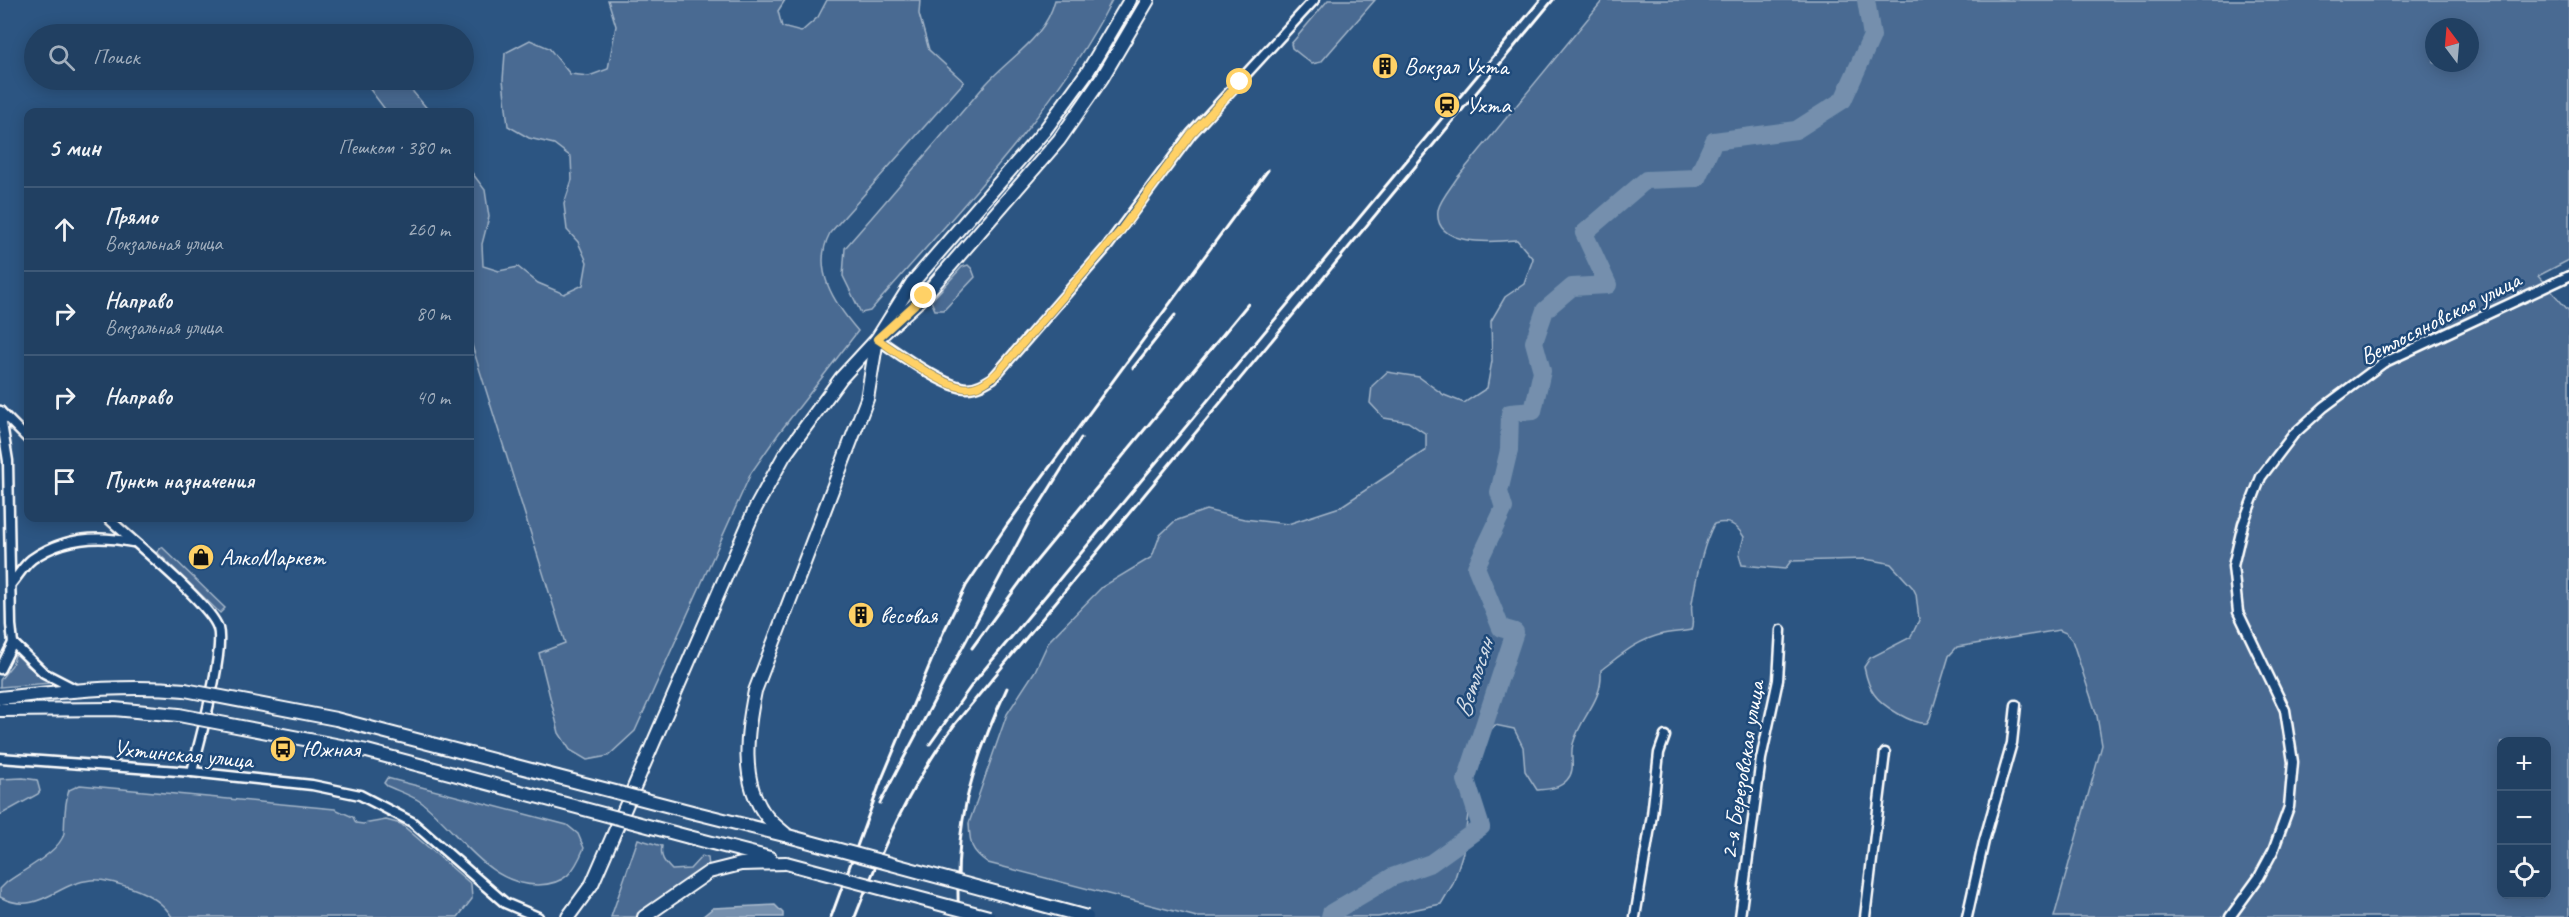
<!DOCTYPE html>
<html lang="ru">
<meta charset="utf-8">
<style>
:root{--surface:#214062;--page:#294768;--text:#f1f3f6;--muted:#a2afbe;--line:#3e5977}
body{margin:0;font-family:Caveat,sans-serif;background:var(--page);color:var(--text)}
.controls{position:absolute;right:18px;bottom:18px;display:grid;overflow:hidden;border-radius:12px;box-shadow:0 3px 15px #0003}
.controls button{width:54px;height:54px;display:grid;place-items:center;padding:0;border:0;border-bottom:2px solid var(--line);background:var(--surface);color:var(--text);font:30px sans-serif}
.compass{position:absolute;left:2425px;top:18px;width:54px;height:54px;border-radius:50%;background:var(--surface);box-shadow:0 3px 15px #0003;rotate:344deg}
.stop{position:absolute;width:18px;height:18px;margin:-14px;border:4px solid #ffd166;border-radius:50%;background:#fff}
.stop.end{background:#ffd166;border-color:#fff;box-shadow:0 2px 6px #0008}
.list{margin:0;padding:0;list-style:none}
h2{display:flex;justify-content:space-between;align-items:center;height:78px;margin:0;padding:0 24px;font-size:26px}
h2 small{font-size:20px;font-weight:400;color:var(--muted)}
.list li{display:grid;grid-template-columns:39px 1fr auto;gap:18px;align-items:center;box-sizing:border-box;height:84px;padding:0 24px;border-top:2px solid var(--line)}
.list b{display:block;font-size:22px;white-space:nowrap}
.list p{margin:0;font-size:20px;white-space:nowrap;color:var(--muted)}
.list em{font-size:20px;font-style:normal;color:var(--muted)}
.icon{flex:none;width:33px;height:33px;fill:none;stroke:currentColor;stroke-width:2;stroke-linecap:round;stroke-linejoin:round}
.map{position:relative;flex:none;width:2569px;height:917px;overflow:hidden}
.search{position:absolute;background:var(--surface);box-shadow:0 3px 15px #0003;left:24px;top:24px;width:450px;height:66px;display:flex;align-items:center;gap:15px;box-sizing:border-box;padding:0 21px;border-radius:33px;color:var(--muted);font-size:22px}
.panel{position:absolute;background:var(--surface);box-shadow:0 3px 15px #0003;left:24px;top:108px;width:450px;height:414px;border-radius:12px}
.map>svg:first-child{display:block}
</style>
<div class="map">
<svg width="2569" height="917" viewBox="0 0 2569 917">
<rect width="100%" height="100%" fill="#2c5582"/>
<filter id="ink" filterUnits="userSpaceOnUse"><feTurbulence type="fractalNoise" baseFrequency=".0167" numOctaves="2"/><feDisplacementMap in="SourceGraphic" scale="12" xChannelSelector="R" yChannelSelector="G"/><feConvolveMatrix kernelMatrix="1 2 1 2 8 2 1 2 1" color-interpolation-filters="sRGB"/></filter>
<g filter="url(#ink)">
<!-- green -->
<g fill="#486b92" stroke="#a4b5c8" stroke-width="1.5" fill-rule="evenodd">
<path d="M608 0H785L778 11 782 27 801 32 818 17 827 0H920L919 14 929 50 964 82 830 233C811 269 834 303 858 331L779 433 751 473 635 731 608 756 587 760 570 750 559 733 539 653 565 643 470 339V170L485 190 489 217 482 244 483 266 499 271 518 267 538 283 564 294 583 285 587 262 578 242 567 230 564 204 572 180 571 157 554 144 529 138 508 126 503 80 505 53 530 40 549 48 570 74 589 76 608 69 616 26Z"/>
<path d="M1055 0H1112C1056 111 952 217 870 311L861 313 843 276 845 248C893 194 939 138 986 84 1011 56 1045 39 1055 0Z"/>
<polygon points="1328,0 1375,0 1321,62 1312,64 1292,48 1291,44"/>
<path d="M1603 0H2569V260L2538 276 2569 311V917H2054L2102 745 2097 716 2072 640 2066 633 2059 630 1957 647 1949 656 1930 718 1927 723C1913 725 1882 706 1874 694 1868 686 1866 676 1864 667L1870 658 1911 637 1919 620 1916 594 1913 588 1891 564 1883 562 1865 559 1791 561 1785 569 1742 565 1739 555 1744 537C1736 524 1729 520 1714 524 1702 547 1696 578 1692 603 1690 613 1695 620 1691 630 1682 632 1672 632 1663 634 1637 640 1621 655 1601 670 1603 702 1581 715 1573 744 1569 756 1577 769 1567 780 1559 789 1548 789 1537 790L1525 771 1523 747 1514 729 1495 725 1477 746 1463 852 1453 884 1441 904 1378 917H1197L988 863C970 850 970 844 969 823L1007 714 1035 671 1049 641 1102 587 1152 557 1160 535 1175 521 1206 510 1244 519 1288 524 1340 507 1426 450V434L1408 422 1384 418 1370 403 1372 386 1387 372 1419 377 1444 395 1464 403 1487 388 1492 361 1491 321 1505 297 1524 284 1533 259 1517 240C1494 242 1433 248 1438 210 1440 200 1452 186 1457 178ZM2434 27H2470V63H2434ZM2502 742H2546V894H2502Z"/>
<polygon points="363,80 403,80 430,112 387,112"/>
<polygon points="968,265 972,269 975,277 944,310 935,310 931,301 962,267"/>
<polygon points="162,547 225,608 220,613 157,552"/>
<polygon points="17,649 25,664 51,683 0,687 0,680 12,665"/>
<polygon points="23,778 37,780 40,791 38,794 0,815 0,779"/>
<path d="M387 778 567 825 578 834 584 848C574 872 566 884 538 885 486 885 458 830 421 802 411 795 398 791 387 786L384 783Z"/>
<path d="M80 785 335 809 353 817 356 823 363 824 386 820 401 824 471 884 472 899 458 917H172C163 902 149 894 132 888 119 884 105 879 91 880 56 883 38 917 0 897V889L7 882C22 871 61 851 64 833 65 818 64 805 69 790Z"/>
<path d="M638 839 662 846C660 857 664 862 672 870L690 869 702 856 708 858 709 867 637 917H611Z"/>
</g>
<!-- water -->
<polygon fill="#748fad" stroke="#acbcce" stroke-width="1.5" points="775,905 783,913 783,917 702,917 713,908"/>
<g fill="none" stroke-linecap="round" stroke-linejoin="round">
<!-- river -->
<polyline stroke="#748fad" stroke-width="18" points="1330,917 1331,913 1392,877 1431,863 1481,827 1466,780 1515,632 1501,628 1476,567 1504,508 1499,492 1509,450 1510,413 1533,411 1542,371 1534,342 1545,310 1572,287 1608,285 1584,233 1646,180 1697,178 1714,141 1796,130 1843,100 1872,36 1866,0"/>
<defs>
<g id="street">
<path d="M877 339C897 352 945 388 967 388 977 388 985 383 993 378L1106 248 1191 134 1314 0"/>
<polyline points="0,411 28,439"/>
<path d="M108 518C131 540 210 603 218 628 225 653 199 742 192 772"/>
<path d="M11 584C17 577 24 565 32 559 62 538 98 535 132 542"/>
<polyline points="13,643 44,673 77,690"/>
<polyline points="0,669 13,643 11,625 8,461 0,411"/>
<polyline points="0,758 192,772 312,785 360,795 412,822 505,903 538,917"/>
<polyline points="1635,917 1652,815 1659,753 1665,736"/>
<polyline points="1740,917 1761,759 1778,680 1781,630"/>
<polyline points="1865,917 1885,753"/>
<polyline points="1967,917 1984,841 2012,743 2016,705"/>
<polyline points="2230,917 2259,877 2273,851 2289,807 2293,762 2285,710 2238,612 2233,566 2243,524 2261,477 2293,435 2324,407 2383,363 2569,276"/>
</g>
<g id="secondary">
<path d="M0 698C61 692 123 684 185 690"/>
<polyline points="0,710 114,709 179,715"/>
<polyline points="696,813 784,835"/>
<path d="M788 836C781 830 773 824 767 817 739 783 747 730 755 691L867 399 877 339 912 283 1045 130 1088 71 1130 0"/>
<polyline points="689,837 770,858"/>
<polyline points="568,917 592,884 755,509 784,456 841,378 877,339 924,296 1059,140 1102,78 1148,0"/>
<polyline points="644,917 709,872 741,864 786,863"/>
</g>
</defs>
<!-- street casing -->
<use href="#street" stroke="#fff" stroke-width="13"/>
<!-- secondary casing -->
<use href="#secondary" stroke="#fff" stroke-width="16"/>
<!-- street -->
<use href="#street" stroke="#1f4a7a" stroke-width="8"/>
<!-- secondary -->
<use href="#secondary" stroke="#1f4a7a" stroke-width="12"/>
<!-- rail -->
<g stroke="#fff" stroke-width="3">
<polyline points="1133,368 1175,315"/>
<polyline points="972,648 1029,570 1248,304"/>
<polyline points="930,744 974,682 1540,0"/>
<polyline points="880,803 1030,520 1081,438"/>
<polyline points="831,917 881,781 943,633 966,586 1007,525 1268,170"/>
<path d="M855 917C881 850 912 782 955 724L1553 0"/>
<path d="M959 917C953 828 970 768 1007 688"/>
</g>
<defs>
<g id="secondary-bridge">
<polyline points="185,690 336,719 696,813"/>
<polyline points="179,715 367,751 689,837"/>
<polyline points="788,836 1087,917"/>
<polyline points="786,863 989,917"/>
</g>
</defs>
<!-- secondary-bridge casing -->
<use href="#secondary-bridge" stroke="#fff" stroke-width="16" stroke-linecap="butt"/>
<!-- secondary-bridge -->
<use href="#secondary-bridge" stroke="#1f4a7a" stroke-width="12"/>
</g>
</g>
<g fill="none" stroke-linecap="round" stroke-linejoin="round" filter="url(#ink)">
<!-- route -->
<path stroke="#ffd166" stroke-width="8" d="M924 296 877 339C897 352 944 388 967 388 980 388 990 380 999 371L1120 231 1191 134 1240 82"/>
</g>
<!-- icons -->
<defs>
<symbol id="building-disc" viewBox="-11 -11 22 22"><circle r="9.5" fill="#ffd166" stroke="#1f4a7a"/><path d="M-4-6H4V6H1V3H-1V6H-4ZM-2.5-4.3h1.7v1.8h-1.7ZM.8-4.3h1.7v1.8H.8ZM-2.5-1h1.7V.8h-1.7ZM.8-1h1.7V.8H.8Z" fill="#111"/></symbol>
<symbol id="station-disc" viewBox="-11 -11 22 22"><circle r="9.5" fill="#ffd166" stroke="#1f4a7a"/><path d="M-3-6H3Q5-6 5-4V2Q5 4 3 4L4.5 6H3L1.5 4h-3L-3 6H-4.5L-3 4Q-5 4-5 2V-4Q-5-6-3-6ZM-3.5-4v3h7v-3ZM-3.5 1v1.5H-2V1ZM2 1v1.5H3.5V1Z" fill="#111"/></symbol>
<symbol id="shop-disc" viewBox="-11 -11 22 22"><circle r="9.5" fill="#ffd166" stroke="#1f4a7a"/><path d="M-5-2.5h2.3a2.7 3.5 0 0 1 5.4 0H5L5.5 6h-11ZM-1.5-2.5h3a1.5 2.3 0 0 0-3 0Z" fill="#111"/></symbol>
<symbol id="bus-disc" viewBox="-11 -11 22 22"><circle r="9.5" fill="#ffd166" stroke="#1f4a7a"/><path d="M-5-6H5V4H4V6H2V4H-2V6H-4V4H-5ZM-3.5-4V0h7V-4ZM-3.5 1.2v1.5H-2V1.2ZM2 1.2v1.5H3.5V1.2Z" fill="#111"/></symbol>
</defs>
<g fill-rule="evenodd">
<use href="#building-disc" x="1370" y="51" width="30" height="30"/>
<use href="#station-disc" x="1432" y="90" width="30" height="30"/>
<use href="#shop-disc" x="186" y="542" width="30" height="30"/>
<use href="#building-disc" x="846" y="600" width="30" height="30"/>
<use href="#bus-disc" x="268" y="734" width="30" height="30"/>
</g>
<g text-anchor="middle" stroke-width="5" stroke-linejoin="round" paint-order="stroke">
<!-- poi labels -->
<g font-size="24" fill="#fff" stroke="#1f4a7a" text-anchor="start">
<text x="1404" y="74">Вокзал Ухта</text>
<text x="1466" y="113">Ухта</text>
<text x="220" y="565">АлкоМаркет</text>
<text x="880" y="623">весовая</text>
<text x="302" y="757">Южная</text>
</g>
<!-- street labels -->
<g font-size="24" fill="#fff" stroke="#1f4a7a">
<text transform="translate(2440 318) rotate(-27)" y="8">Ветлосяновская улица</text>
<text transform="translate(183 754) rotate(5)" y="8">Ухтинская улица</text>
<text transform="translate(1742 770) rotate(-81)" y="8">2-я Березовская улица</text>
</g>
<!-- water labels -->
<g font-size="26" font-style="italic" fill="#d5dde6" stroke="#1f4a7a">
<text transform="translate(1473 678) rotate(-72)" y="9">Ветлосян</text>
</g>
</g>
</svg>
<div class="controls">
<button>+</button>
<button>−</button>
<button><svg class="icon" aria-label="locate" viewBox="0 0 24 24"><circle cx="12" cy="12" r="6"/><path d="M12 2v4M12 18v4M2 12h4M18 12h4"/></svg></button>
</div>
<svg class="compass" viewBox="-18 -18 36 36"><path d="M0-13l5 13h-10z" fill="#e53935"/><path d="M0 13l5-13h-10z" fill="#a2afbe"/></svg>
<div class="stop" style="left:1240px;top:82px"></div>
<div class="stop end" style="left:924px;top:296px"></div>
<div class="search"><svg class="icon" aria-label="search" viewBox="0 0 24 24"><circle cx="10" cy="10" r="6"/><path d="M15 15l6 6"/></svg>Поиск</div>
<section class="panel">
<h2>5 мин<small>Пешком · 380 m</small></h2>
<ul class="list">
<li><svg class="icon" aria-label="ahead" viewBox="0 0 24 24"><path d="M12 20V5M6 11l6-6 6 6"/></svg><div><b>Прямо</b><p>Вокзальная улица</p></div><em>260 m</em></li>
<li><svg class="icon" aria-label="right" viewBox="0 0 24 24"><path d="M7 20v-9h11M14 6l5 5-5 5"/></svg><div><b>Направо</b><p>Вокзальная улица</p></div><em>80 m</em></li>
<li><svg class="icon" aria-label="right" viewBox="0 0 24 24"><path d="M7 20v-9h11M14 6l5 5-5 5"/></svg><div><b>Направо</b></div><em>40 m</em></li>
<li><svg class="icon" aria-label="arrive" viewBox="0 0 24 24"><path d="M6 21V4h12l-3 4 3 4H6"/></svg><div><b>Пункт назначения</b></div></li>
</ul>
</section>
</div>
